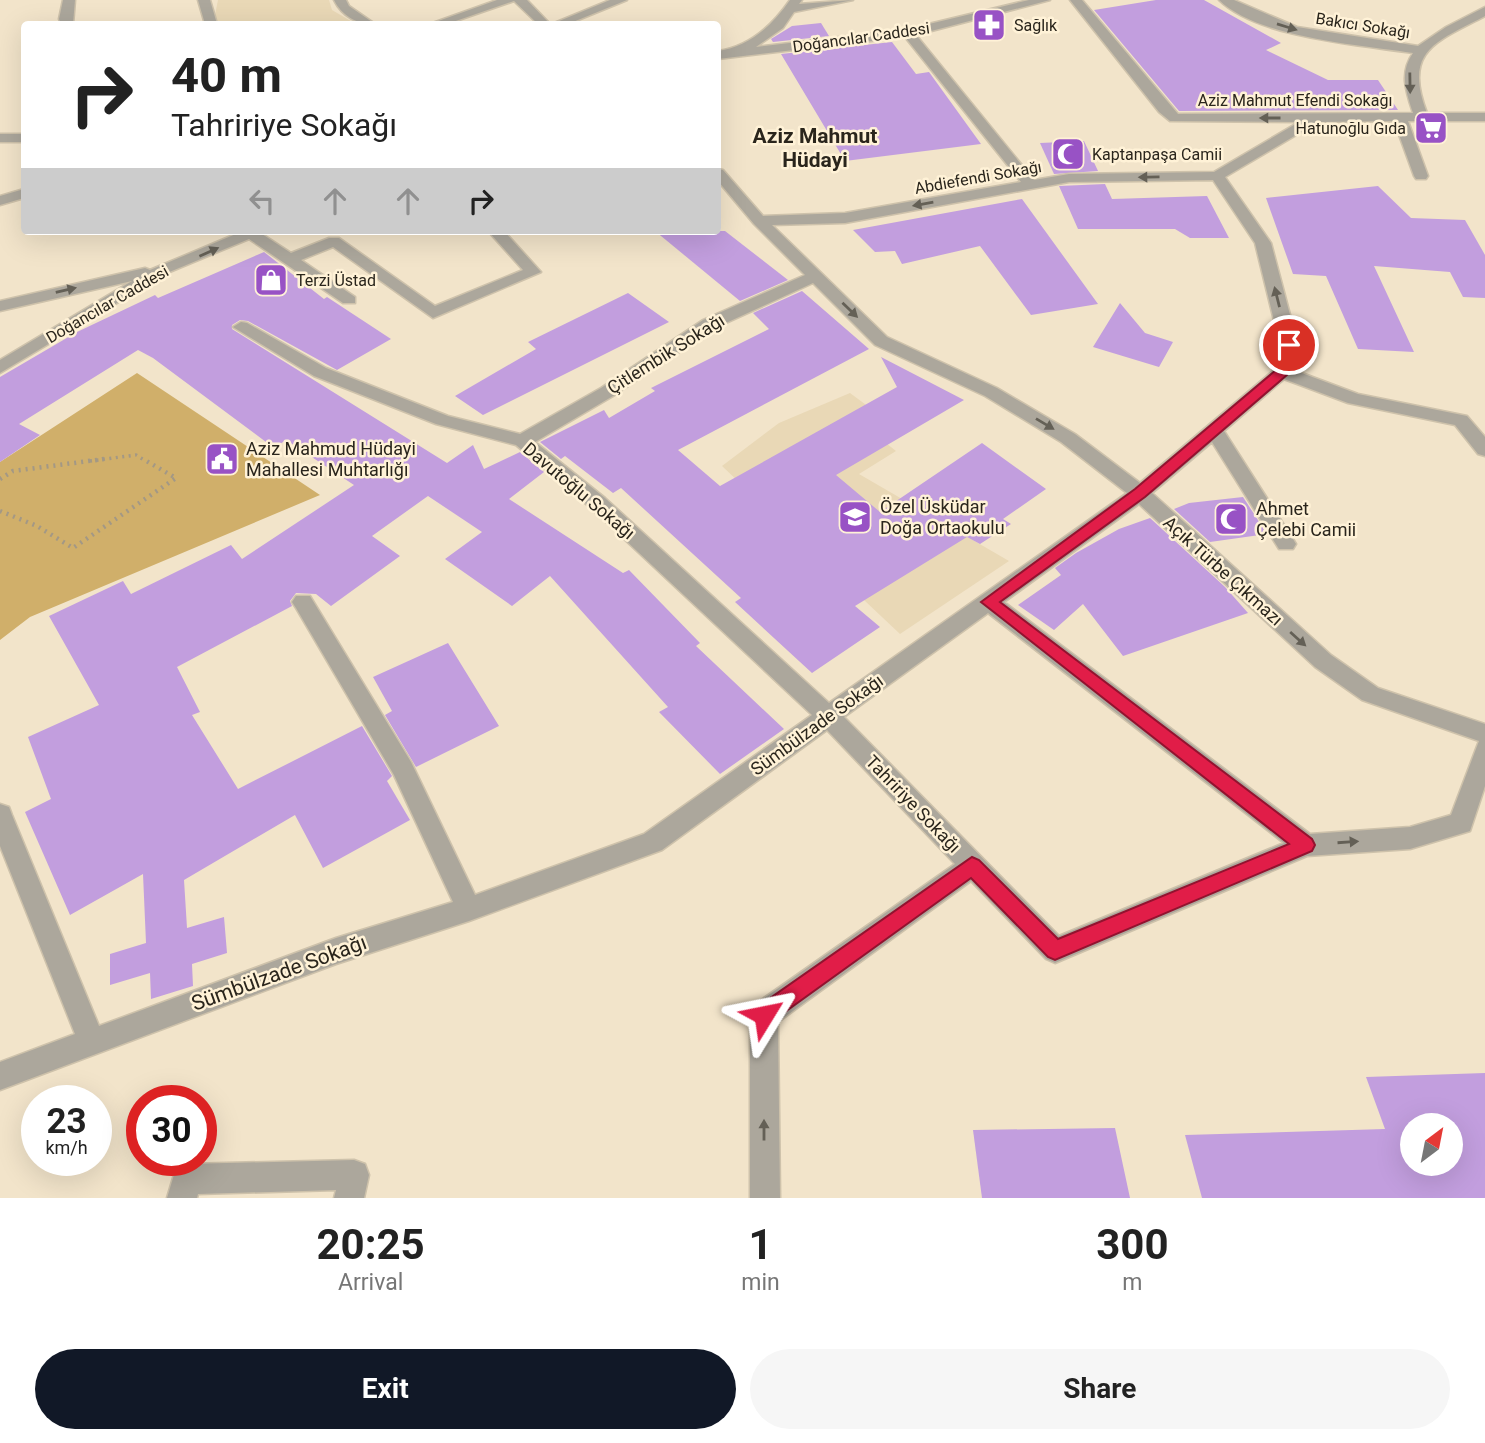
<!DOCTYPE html>
<meta charset="utf-8">
<style>
:root{--surface:#fff;--page:#f6f6f6;--text:#222;--muted:#767676;--accent:#111827}
body{margin:0;font-family:Roboto,sans-serif;background:var(--page);color:var(--text);height:100vh;display:flex;flex-direction:column;font-size:26px;white-space:nowrap}
*{box-sizing:border-box;margin:0}
p{font-size:23px;color:var(--muted)}
.icon{flex:none;width:38px;height:38px;fill:none;stroke:currentColor;stroke-width:2;stroke-linecap:round;stroke-linejoin:round}
.map{position:relative;height:1198px;overflow:hidden}
.details{display:flex;flex-direction:column;background:var(--surface);flex:1}
.details>*{flex:none}
.banner{position:absolute;left:21px;top:21px;width:700px;height:214px;border-radius:7px;box-shadow:0 7px 28px #0002;background:#fff;color:var(--text);overflow:hidden}
.needle{width:46px;rotate:32deg}
.tools{position:absolute;left:1400px;top:1113px;display:grid;gap:14px}
.tools a{display:grid;place-items:center;width:63px;height:63px;border-radius:50%;background:var(--surface);box-shadow:0 7px 28px #0002;font-size:35px}
.speed{position:absolute;left:21px;top:1085px;display:flex;gap:14px;font-size:35px;font-weight:700;text-align:center}
.speed>*{display:grid;place-content:center;width:91px;height:91px;border-radius:50%;background:var(--surface);box-shadow:0 7px 28px #0002;line-height:1}
.speed small{font-size:18px;font-weight:400}
.speed .limit{border:10px solid #d22;background:#fff;color:#111}
.pin{position:absolute;display:grid;place-items:center;width:60px;height:60px;color:#fff;margin:-30px;border:4px solid #fff;border-radius:50%;box-shadow:0 2px 7px #0007}
.me{position:absolute;width:77px;margin:-38px;rotate:55deg;stroke-linejoin:round;filter:drop-shadow(0 0 5px #0008)}
.turn{display:flex;align-items:center;gap:24px;height:147px;padding:0 35px;font-size:32px}
.turn .icon{width:91px;height:91px;stroke-width:2.5}
.turn b{display:block;font-size:49px;line-height:60px}
.lanes{display:flex;align-items:center;height:66px;padding:0 35px;background:#0003;justify-content:center;gap:35px;direction:ltr}
.lanes .off{opacity:.35}
.eta{display:flex;justify-content:space-evenly;align-items:center;height:119px;text-align:center}
.eta b{font-size:42px;font-weight:700;line-height:49px}
.cta{display:flex;gap:14px;margin-top:auto;padding:14px 35px}
.cta a{flex:1;height:80px;border-radius:42px;background:var(--accent);color:#fff;font-size:28px;font-weight:700;line-height:80px;text-align:center}
.cta a+a{background:var(--page);color:var(--text)}
.map>svg:first-child{display:block}
</style>
<div class="map">
<svg width="1485" height="1198" viewBox="0 0 1485 1198">
<rect width="100%" height="100%" fill="#f2e4ca"/>
<g fill="#e9d8b6">
<polygon points="218,0 329,0 332,10 356,24 220,24 214,20"/>
<polygon points="850,393 877,413 862,424 896,451 859,474 1009,561 900,634 722,466 779,423"/>
</g>
<polygon fill="#d0af6a" points="137,373 320,495 30,617 0,640 0,462"/>
<g fill="#c29ede" fill-rule="evenodd">
<polygon points="1156,0 1204,0 1281,43 1266,50 1328,80 1378,80 1398,110 1179,111 1094,10"/>
<polygon points="821,23 829,36 773,42 771,39 792,26"/>
<polygon points="892,42 916,74 929,72 981,144 845,161 781,54"/>
<polygon points="1084,141 1098,171 1054,174 1040,143"/>
<polygon points="1105,184 1112,199 1207,196 1229,238 1190,238 1175,229 1078,229 1059,186"/>
<polygon points="1378,186 1411,218 1465,220 1485,255 1485,298 1463,297 1450,272 1374,266 1414,352 1358,349 1326,276 1293,274 1266,198"/>
<polygon points="1022,199 1098,304 1031,315 980,246 902,264 895,251 875,252 853,230"/>
<polygon points="655,231 725,231 788,280 740,301"/>
<polygon points="264,252 324,299 327,297 391,339 337,370 248,321 240,320 232,325 232,329 447,463 473,445 484,469 520,452 544,472 509,499 623,573 629,570 700,643 696,646 784,729 720,774 659,712 668,707 550,576 512,606 445,559 482,532 428,496 372,536 400,556 331,606 316,594 296,593 290,601 292,606 177,667 200,712 192,715 238,789 362,726 392,776 387,781 410,820 323,868 295,815 184,880 187,928 224,917 227,953 192,964 193,986 151,999 150,973 110,985 110,954 146,943 143,874 70,915 25,812 51,799 28,737 99,705 49,616 123,581 131,594 231,545 242,559 354,485 286,440 274,448 153,358 138,350 19,424 40,435 0,462 0,377 77,332 155,295 158,298"/>
<polygon points="802,291 869,349 678,450 720,486 897,387 881,357 964,400 836,475 880,512 982,443 1046,489 1003,519 1011,524 980,544 967,537 855,606 880,627 812,673 735,602 741,598 621,488 613,493 565,456 561,459 540,442 604,410 609,418 655,391 651,388 769,329 753,313"/>
<polygon points="628,293 669,322 483,415 455,396 536,349 528,342"/>
<polygon points="1120,303 1145,333 1173,342 1159,367 1093,347"/>
<polygon points="1243,497 1267,534 1210,542 1174,509 1189,503"/>
<polygon points="1150,518 1225,587 1248,613 1123,656 1083,604 1054,630 1018,605 1061,575 1055,568 1076,553 1119,529"/>
<polygon points="448,643 499,726 416,767 385,715 392,711 373,677"/>
<path d="M 1485,1073 L 1485,1198 L 1202,1198 L 1185,1135 L 1385,1129 L 1366,1077 ZM 1412,1125 L 1451,1125 L 1451,1164 L 1412,1164 Z"/>
<polygon points="1115,1128 1130,1198 982,1198 973,1130"/>
</g>
<g fill="none" stroke-linecap="round" stroke-linejoin="round">
<defs>
<g id="minor">
<polygon points="63,0 75,0 73,24 61,24 59,19"/>
<polygon points="198,0 210,0 217,24 205,24"/>
<path d="M 334,0 L 346,0 L 349,6 L 375,24 C 358,25 342,16 334,0 Z"/>
<polygon points="497,0 527,0 550,24 538,24 514,1 447,24 430,24"/>
<polygon points="610,0 627,0 568,24 552,24"/>
<path d="M 790,0 L 802,0 L 799,4 L 853,0 L 794,12 L 783,28 L 756,47 L 908,29 L 1029,0 L 1050,0 L 916,35 L 1034,180 L 1069,174 L 1214,172 L 1299,122 L 1170,121 L 1159,112 L 1070,0 L 1082,0 L 1178,114 L 1413,113 C 1406,92 1399,73 1413,53 C 1360,45 1258,38 1219,0 L 1234,0 L 1297,27 L 1418,46 L 1446,27 L 1485,7 L 1485,16 C 1436,42 1403,50 1427,113 L 1485,113 L 1485,121 L 1408,121 L 1428,176 L 1426,179 L 1416,179 L 1414,176 L 1394,121 L 1318,122 L 1225,177 L 1271,243 L 1298,345 L 1291,369 L 1358,394 L 1467,416 L 1485,437 L 1485,456 L 1478,454 L 1455,425 L 1348,403 L 1284,379 L 1224,431 L 1293,539 L 1296,544 L 1293,549 L 1279,549 L 1212,442 L 1152,493 L 1331,655 L 1378,688 L 1485,724 L 1485,786 L 1470,831 L 1410,849 L 1307,856 L 1055,963 L 1046,959 L 971,881 L 778,1022 L 780,1198 L 750,1198 L 750,1015 L 754,1005 L 955,864 L 827,730 L 662,850 L 469,921 L 336,964 L 0,1090 L 0,1062 L 75,1034 L 0,846 L 0,804 L 9,807 L 12,815 L 99,1026 L 336,938 L 453,902 L 394,775 L 296,608 L 292,602 L 296,596 L 310,596 L 411,762 L 475,895 L 644,834 L 812,715 L 591,508 L 516,445 L 436,424 L 314,376 L 233,327 L 241,322 L 247,323 L 326,368 L 448,416 L 520,434 L 601,388 L 703,320 L 805,275 L 754,224 L 718,181 L 718,169 L 723,170 L 763,216 L 845,213 L 1021,182 L 905,37 L 718,59 L 718,51 C 749,47 772,26 790,0 ZM 1213,180 L 1255,243 L 1280,345 L 1274,370 L 1140,483 L 1075,434 L 997,388 L 887,337 L 772,225 L 845,223 L 1069,182 ZM 813,283 L 875,345 L 985,396 L 1061,442 L 1127,493 L 829,703 L 605,498 L 535,442 L 613,396 L 715,328 ZM 1139,504 L 1315,667 L 1362,700 L 1479,741 L 1451,815 L 1410,827 L 1310,834 L 1004,602 ZM 988,613 L 1284,843 L 1059,936 L 844,717 Z"/>
<rect x="0" y="134" width="24" height="8"/>
<polygon points="24,189 24,198 0,205 0,196"/>
<polygon points="243,231 264,231 262,234 291,253 329,238 339,238 435,306 523,270 488,231 504,231 541,272 433,318 333,247 301,260 355,297 355,303 343,303 249,239 167,273 0,373 0,360 132,281 0,311 0,301 145,268 150,270"/>
<polygon points="354,1160 365,1164 369,1175 364,1198 334,1198 336,1190 198,1194 197,1198 167,1198 176,1168 187,1164"/>
</g>
</defs>
<use href="#minor" stroke="#cec2ab" stroke-width="3"/>
<polyline stroke="#a39885" stroke-width="3.5" stroke-dasharray="2 4.5" stroke-linecap="butt" points="90,461 136,455 146,461"/>
<g stroke="#a39885" stroke-width="4.5" stroke-dasharray="2 5" stroke-linecap="butt">
<polyline points="0,479 13,471 104,459"/>
<polyline points="0,511 37,526 73,548 176,478 143,459"/>
</g>
<use href="#minor" fill="#aca79c" fill-rule="evenodd"/>
</g>
<defs><path id="oneway-solid" d="M-6-.8H1V-3.2L6.5 0L1 3.2V.8H-6Z" transform="scale(1.75)"/></defs>
<g fill="#646056">
<use href="#oneway-solid" transform="translate(1287 27) rotate(17)"/>
<use href="#oneway-solid" transform="translate(1410 83) rotate(89)"/>
<use href="#oneway-solid" transform="translate(1270 118) rotate(-180)"/>
<use href="#oneway-solid" transform="translate(1149 177) rotate(179)"/>
<use href="#oneway-solid" transform="translate(923 204) rotate(170)"/>
<use href="#oneway-solid" transform="translate(209 252) rotate(-24)"/>
<use href="#oneway-solid" transform="translate(66 290) rotate(-13)"/>
<use href="#oneway-solid" transform="translate(1277 297) rotate(-104)"/>
<use href="#oneway-solid" transform="translate(850 310) rotate(44)"/>
<use href="#oneway-solid" transform="translate(1045 424) rotate(31)"/>
<use href="#oneway-solid" transform="translate(1298 639) rotate(42)"/>
<use href="#oneway-solid" transform="translate(1348 842) rotate(-4)"/>
<use href="#oneway-solid" transform="translate(764 1130) rotate(-90)"/>
</g>
<polygon fill="#e11d48" stroke="#92132f" stroke-width="2" points="1289,341 1296,345 1287,375 1145,497 1000,602 1312,839 1315,845 1312,851 1055,960 1048,957 971,878 771,1022 764,1025 756,1022 753,1015 756,1008 972,857 979,860 1058,939 1289,844 981,602 1135,489 1276,370 1283,345"/>
<defs>
<symbol id="pharmacy-square" viewBox="-11 -11 22 22"><rect x="-9" y="-9" width="18" height="18" rx="4" fill="#9852c5" stroke="#fff2d7"/><path d="M-2-6h4v4h4v4h-4v4h-4v-4h-4v-4h4Z" fill="#fff"/></symbol>
<symbol id="supermarket-square" viewBox="-11 -11 22 22"><rect x="-9" y="-9" width="18" height="18" rx="4" fill="#9852c5" stroke="#fff2d7"/><path d="M-6-5.5h2.5l.6 2H6L4.5 2H-2.5L-4.4-4H-6ZM-1.5 3.2a1.3 1.3 0 1 0 .1 0ZM3 3.2a1.3 1.3 0 1 0 .1 0Z" fill="#fff"/></symbol>
<symbol id="mosque-square" viewBox="-11 -11 22 22"><rect x="-9" y="-9" width="18" height="18" rx="4" fill="#9852c5" stroke="#fff2d7"/><path d="M3.5-4.9A6 6 0 1 0 3.5 4.9A5 5 0 1 1 3.5-4.9Z" fill="#fff"/></symbol>
<symbol id="shop-square" viewBox="-11 -11 22 22"><rect x="-9" y="-9" width="18" height="18" rx="4" fill="#9852c5" stroke="#fff2d7"/><path d="M-5-2.5h2.3a2.7 3.5 0 0 1 5.4 0H5L5.5 6h-11ZM-1.5-2.5h3a1.5 2.3 0 0 0-3 0Z" fill="#fff"/></symbol>
<symbol id="civic-square" viewBox="-11 -11 22 22"><rect x="-9" y="-9" width="18" height="18" rx="4" fill="#9852c5" stroke="#fff2d7"/><path d="M-.6-6.5H3V-4.5H.6V-3L4-1V1h2V6H-6V1h2V-1L-.6-3ZM-1.2 2.5V6h2.4V2.5Z" fill="#fff"/></symbol>
<symbol id="school-square" viewBox="-11 -11 22 22"><rect x="-9" y="-9" width="18" height="18" rx="4" fill="#9852c5" stroke="#fff2d7"/><path d="M0-5L7-2L0 1L-7-2ZM-4 1L0 2.5L4 1V4Q0 6-4 4Z" fill="#fff"/></symbol>
</defs>
<g fill-rule="evenodd">
<use href="#pharmacy-square" x="970" y="6" width="38" height="38"/>
<use href="#supermarket-square" x="1412" y="109" width="38" height="38"/>
<use href="#mosque-square" x="1049" y="135" width="38" height="38"/>
<use href="#shop-square" x="252" y="261" width="38" height="38"/>
<use href="#civic-square" x="203" y="440" width="38" height="38"/>
<use href="#school-square" x="836" y="498" width="38" height="38"/>
<use href="#mosque-square" x="1212" y="500" width="38" height="38"/>
</g>
<g text-anchor="middle" stroke-width="5" stroke-linejoin="round" paint-order="stroke">
<g font-size="16" fill="#2a251c" stroke="#fff2d7" text-anchor="start">
<text x="1014" y="31">Sağlık</text>
<text x="1406" y="134" text-anchor="end">Hatunoğlu Gıda</text>
<text x="1092" y="160">Kaptanpaşa Camii</text>
<text x="296" y="286">Terzi Üstad</text>
</g>
<g font-size="16" fill="#2a251c" stroke="#fff2d7">
<text transform="translate(1363 25) rotate(9)" y="6">Bakıcı Sokağı</text>
<text transform="translate(861 37) rotate(-8)" y="6">Doğancılar Caddesi</text>
<text x="1295" y="106">Aziz Mahmut Efendi Sokağı</text>
<text transform="translate(978 177) rotate(-10)" y="6">Abdiefendi Sokağı</text>
<text transform="translate(107 304) rotate(-30)" y="6">Doğancılar Caddesi</text>
</g>
<g font-size="18" fill="#2a251c" stroke="#fff2d7">
<text transform="translate(666 354) rotate(-32)" y="6">Çitlembik Sokağı</text>
<text transform="translate(579 491) rotate(40)" y="6">Davutoğlu Sokağı</text>
<text transform="translate(1223 571) rotate(42)" y="6">Açık Türbe Çıkmazı</text>
<text transform="translate(817 725) rotate(-36)" y="6">Sümbülzade Sokağı</text>
<text transform="translate(913 804) rotate(46)" y="6">Tahririye Sokağı</text>
</g>
<g font-size="18" fill="#2a251c" stroke="#fff2d7" text-anchor="start">
<text x="246" y="455">Aziz Mahmud Hüdayi<tspan x="246" dy="21">Mahallesi Muhtarlığı</tspan></text>
<text x="880" y="513">Özel Üsküdar<tspan x="880" dy="21">Doğa Ortaokulu</tspan></text>
<text x="1256" y="515">Ahmet<tspan x="1256" dy="21">Çelebi Camii</tspan></text>
</g>
<g font-size="21" font-weight="bold" fill="#2a251c" stroke="#fff2d7">
<text x="815" y="143">Aziz Mahmut<tspan x="815" dy="24">Hüdayi</tspan></text>
</g>
<g font-size="21" fill="#2a251c" stroke="#fff2d7">
<text transform="translate(279 973) rotate(-20)" y="7">Sümbülzade Sokağı</text>
</g>
</g>
</svg>
<div class="tools">
<a><svg class="needle" viewBox="-14 -14 28 28"><path d="M0-13l5 13h-10z" fill="#e53935"/><path d="M0 13l5-13h-10z" fill="#767676"/></svg></a>
</div>
<div class="speed"><div>23<small>km/h</small></div><div class="limit">30</div></div>
<div class="pin" style="left:1289px;top:345px;background:#d93025"><svg class="icon" aria-label="arrive" viewBox="0 0 24 24"><path d="M6 21V4h12l-3 4 3 4H6"/></svg></div>
<svg class="me" style="left:764px;top:1015px" viewBox="-20 -20 40 40"><path d="M0-17L14 15 0 8-14 15z" fill="#e11d48" stroke="#fff" stroke-width="4"/></svg>
<div class="banner">
<div class="turn"><svg class="icon" aria-label="right" viewBox="0 0 24 24"><path d="M7 20v-9h11M14 6l5 5-5 5"/></svg><div><b>40 m</b>Tahririye Sokağı</div></div>
<div class="lanes"><svg class="icon off" aria-label="left" viewBox="0 0 24 24"><path d="M17 20v-9H6M10 6l-5 5 5 5"/></svg><svg class="icon off" aria-label="ahead" viewBox="0 0 24 24"><path d="M12 20V5M6 11l6-6 6 6"/></svg><svg class="icon off" aria-label="ahead" viewBox="0 0 24 24"><path d="M12 20V5M6 11l6-6 6 6"/></svg><svg class="icon" aria-label="right" viewBox="0 0 24 24"><path d="M7 20v-9h11M14 6l5 5-5 5"/></svg></div>
</div>
</div>
<section class="details">
<div class="eta">
<div><b>20:25</b><p>Arrival</p></div>
<div><b>1</b><p>min</p></div>
<div><b>300</b><p>m</p></div>
</div>
<div class="cta"><a>Exit</a><a>Share</a></div>
</section>
